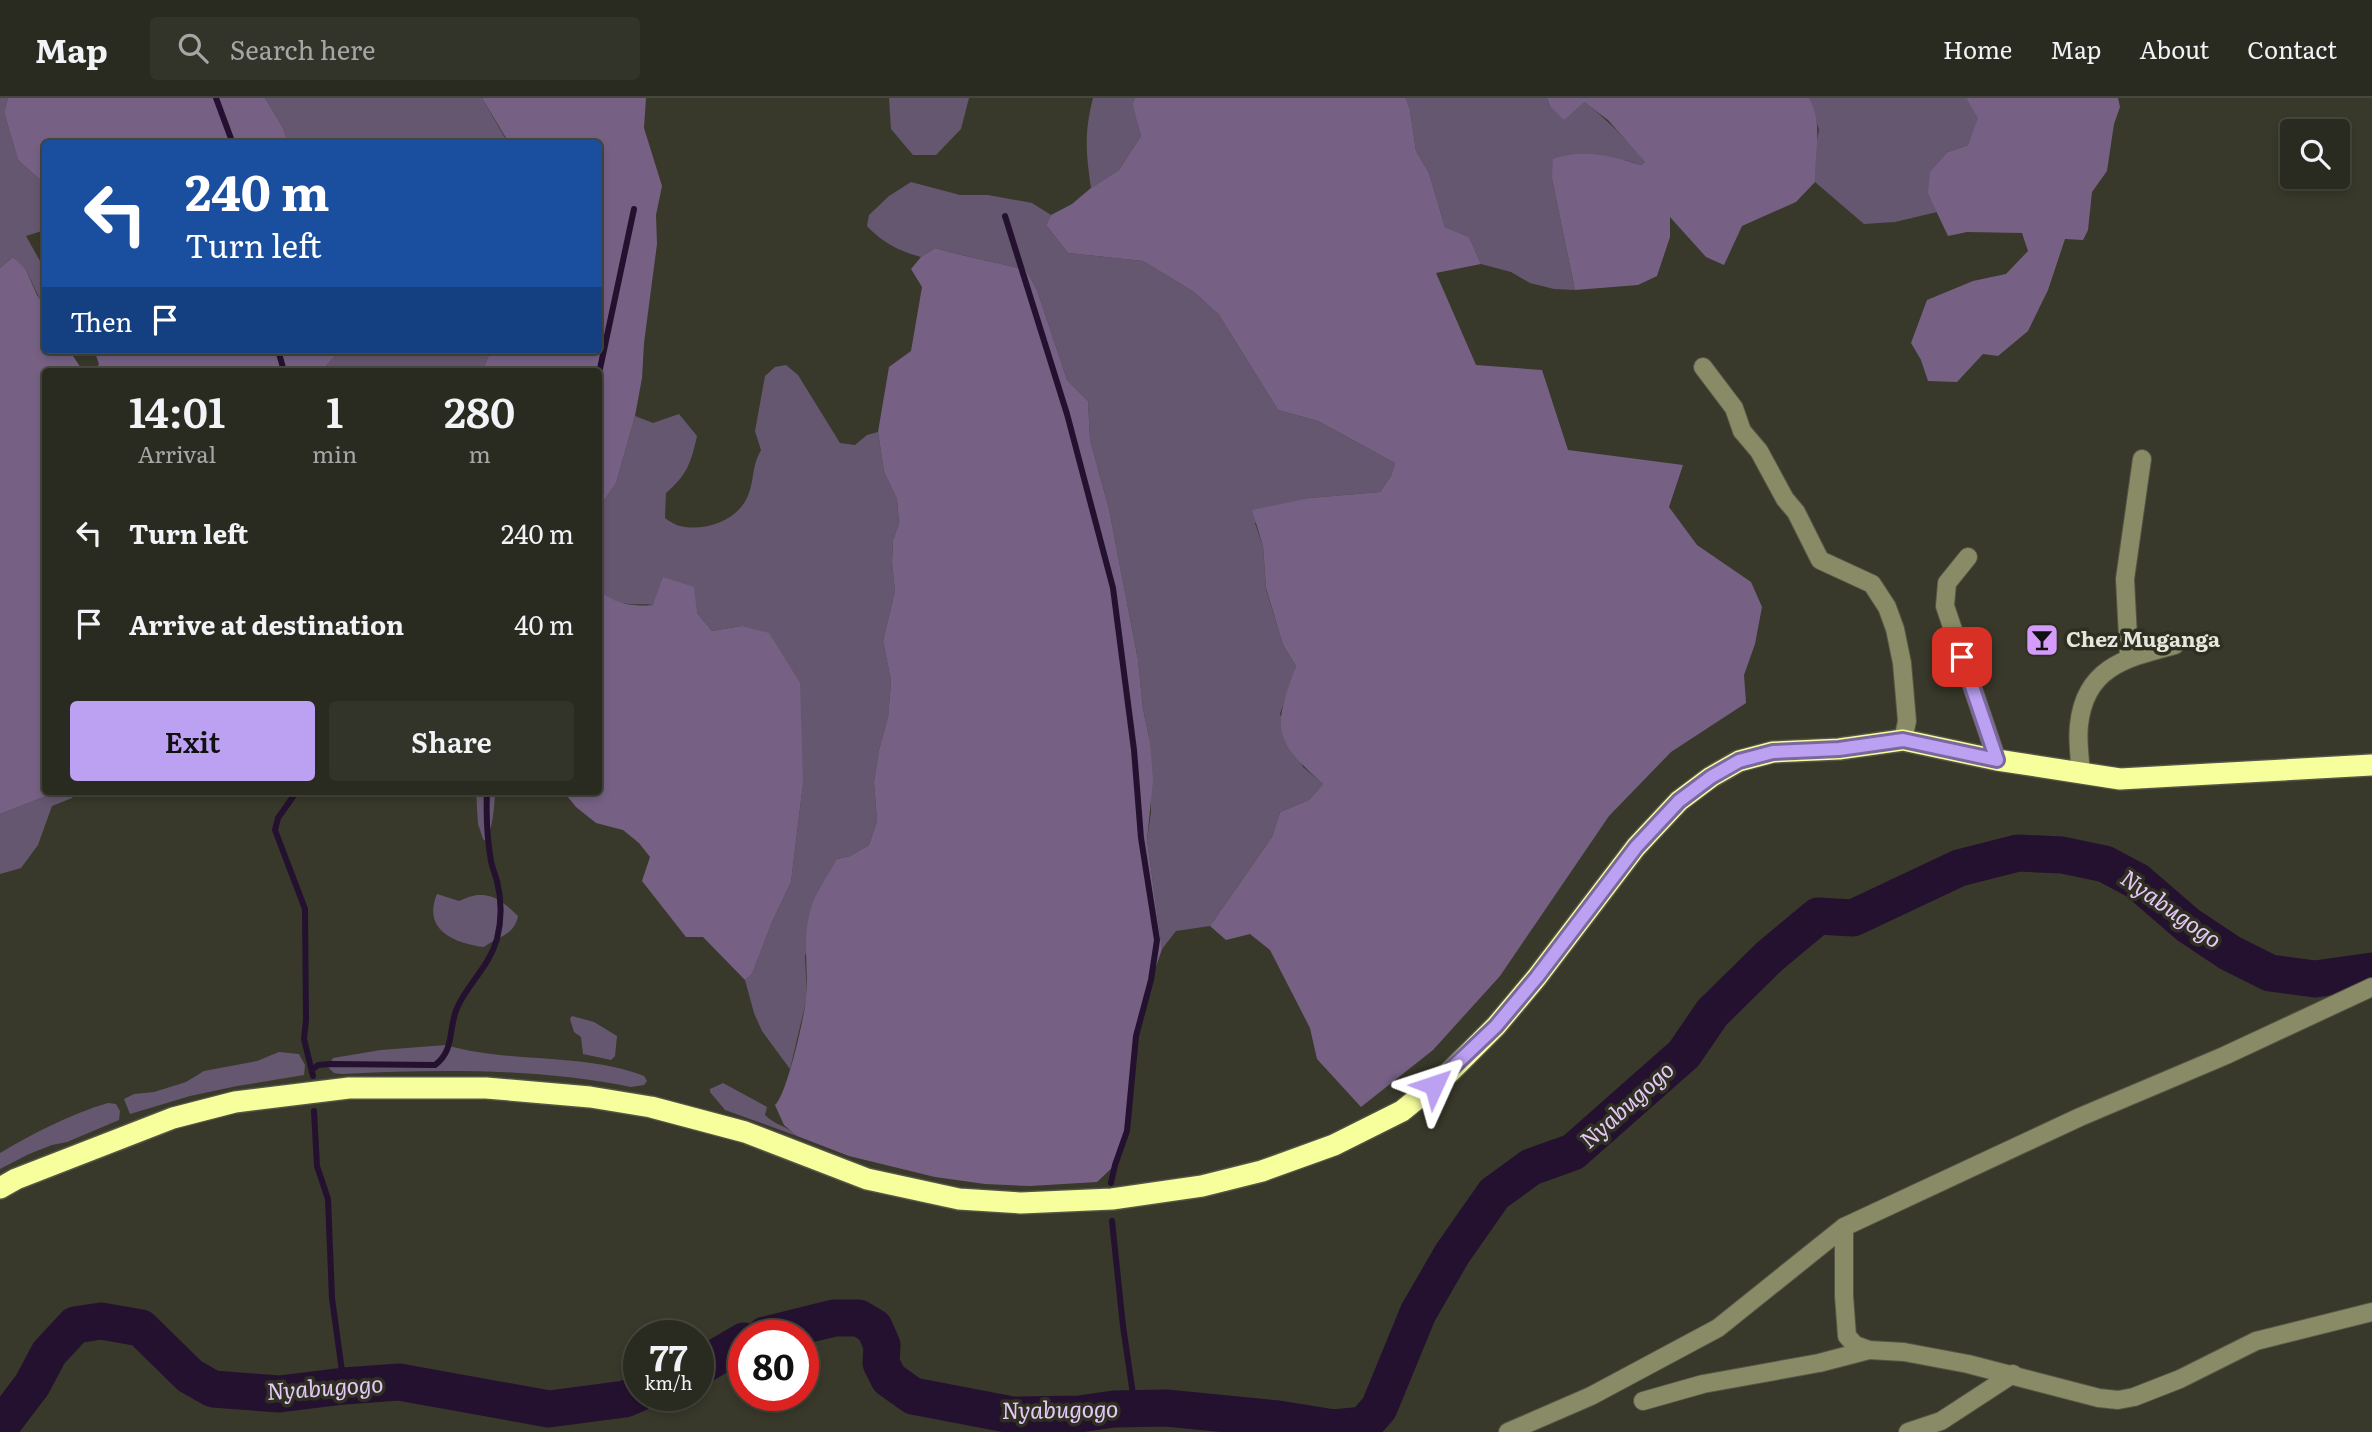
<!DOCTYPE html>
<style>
:root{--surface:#2a2b20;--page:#323329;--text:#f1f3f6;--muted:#a5a7a5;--line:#46473e;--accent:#bca0f2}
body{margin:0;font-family:Literata,serif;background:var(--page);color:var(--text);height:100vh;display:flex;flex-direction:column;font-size:26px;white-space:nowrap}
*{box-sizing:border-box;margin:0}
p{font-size:23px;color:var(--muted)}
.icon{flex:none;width:38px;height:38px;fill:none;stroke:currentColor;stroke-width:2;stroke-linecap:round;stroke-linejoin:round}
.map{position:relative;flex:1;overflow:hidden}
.details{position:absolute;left:42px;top:270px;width:560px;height:427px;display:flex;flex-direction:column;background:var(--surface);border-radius:7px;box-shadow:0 4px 10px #0003,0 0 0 2px var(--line)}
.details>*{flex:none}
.hud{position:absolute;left:42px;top:42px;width:560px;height:214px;border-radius:7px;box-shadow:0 4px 10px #0003,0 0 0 2px var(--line);background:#1a4fa0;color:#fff;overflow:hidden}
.fabs{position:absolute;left:2280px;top:21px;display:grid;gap:14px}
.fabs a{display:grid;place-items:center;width:70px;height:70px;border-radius:7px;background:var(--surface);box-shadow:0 4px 10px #0003,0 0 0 2px var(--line);font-size:35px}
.speed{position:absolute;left:623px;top:1222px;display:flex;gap:14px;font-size:35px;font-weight:700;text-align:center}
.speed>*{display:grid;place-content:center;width:91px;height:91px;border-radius:50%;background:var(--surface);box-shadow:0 4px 10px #0003,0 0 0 2px var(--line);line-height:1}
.speed small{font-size:18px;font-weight:400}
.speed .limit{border:10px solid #d22;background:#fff;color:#111}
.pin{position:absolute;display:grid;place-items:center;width:60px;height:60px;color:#fff;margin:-30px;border-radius:14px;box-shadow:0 4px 10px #0006}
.me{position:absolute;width:77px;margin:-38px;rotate:48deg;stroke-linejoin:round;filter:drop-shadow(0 0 5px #0008)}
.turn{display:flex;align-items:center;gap:24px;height:147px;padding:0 28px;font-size:32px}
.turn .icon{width:91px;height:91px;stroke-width:2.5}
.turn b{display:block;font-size:49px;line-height:60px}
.then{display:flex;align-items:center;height:66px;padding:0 28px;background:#0003;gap:14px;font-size:26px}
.eta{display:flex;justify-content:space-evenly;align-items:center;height:119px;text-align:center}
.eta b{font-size:42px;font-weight:600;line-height:49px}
.button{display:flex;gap:14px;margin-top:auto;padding:14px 28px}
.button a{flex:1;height:80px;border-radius:7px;background:var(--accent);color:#111;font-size:28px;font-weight:600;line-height:80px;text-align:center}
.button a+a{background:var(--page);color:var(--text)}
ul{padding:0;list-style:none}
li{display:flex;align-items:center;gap:21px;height:91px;padding:0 28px}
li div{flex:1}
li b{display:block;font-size:26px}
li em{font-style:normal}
header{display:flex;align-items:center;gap:42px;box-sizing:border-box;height:98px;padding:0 35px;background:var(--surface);border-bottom:2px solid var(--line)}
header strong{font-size:33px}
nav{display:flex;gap:38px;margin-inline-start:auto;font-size:24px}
.search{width:490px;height:63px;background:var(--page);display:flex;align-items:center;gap:18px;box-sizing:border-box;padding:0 24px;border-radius:7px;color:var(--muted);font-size:26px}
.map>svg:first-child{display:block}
</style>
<header>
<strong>Map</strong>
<div class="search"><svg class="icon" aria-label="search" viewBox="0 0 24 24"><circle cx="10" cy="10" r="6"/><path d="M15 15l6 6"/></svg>Search here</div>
<nav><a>Home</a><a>Map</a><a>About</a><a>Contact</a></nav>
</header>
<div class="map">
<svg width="2372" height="1334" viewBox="0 0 2372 1334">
<rect width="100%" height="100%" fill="#38392a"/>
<g fill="#665770">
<polygon points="0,0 8,0 4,14 18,62 45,86 45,132 26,138 45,172 45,212 25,170 13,159 0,170"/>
<polygon points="265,0 482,0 508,45 288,45 283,30"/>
<polygon points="889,0 969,0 961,31 936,57 913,57 891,31"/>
<path d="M 1093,0 L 1135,0 L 1134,7 L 1141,38 L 1119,72 L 1091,90 C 1086,53 1084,36 1093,0 Z"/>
<path d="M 1406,0 L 1547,0 L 1550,8 L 1584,4 C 1607,21 1626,41 1645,64 L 1641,67 L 1625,62 L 1552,81 L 1575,192 L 1554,191 L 1530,185 L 1511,174 L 1481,166 L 1469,139 L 1445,129 L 1429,75 L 1416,53 L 1410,12 Z"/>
<polygon points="1809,0 1966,0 1979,20 1968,47 1948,54 1928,96 1937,114 1895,124 1864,126 1815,84 1814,58 1819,32"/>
<path d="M 911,84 L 960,97 L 988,97 L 1032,105 L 1051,117 L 1046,127 L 1068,155 L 1143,163 L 1194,194 L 1219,217 L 1278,312 L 1318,323 L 1395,365 L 1391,378 L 1380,394 L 1310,400 L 1255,425 L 1263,448 L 1266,491 L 1283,547 L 1296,568 L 1280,616 L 1303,669 L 1323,686 L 1309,702 L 1280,714 L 1272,739 L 1210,828 L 1176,833 L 1162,851 L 1147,742 L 1151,714 L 1150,644 L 1143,611 L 1138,562 L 1109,411 L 1090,342 L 1088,303 L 1067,282 L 1037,192 L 1026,172 C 996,164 965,159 935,150 L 921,159 C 899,153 883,145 867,128 L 869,117 L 889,98 Z"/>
<polygon points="341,252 491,252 485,267 488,273 321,273"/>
<path d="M 786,267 L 798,277 L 840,345 L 855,347 L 867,337 L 878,334 L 884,374 L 897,401 L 899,426 L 893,442 L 892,465 L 895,493 L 883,543 L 891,583 L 888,621 L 879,652 L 874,684 L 877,723 L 869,747 L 850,758 L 837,761 L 805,858 L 807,899 L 790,971 L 762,933 L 754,915 L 745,882 L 752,876 L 772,824 L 791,784 L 803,686 L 741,528 L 712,533 L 697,515 C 684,512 670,509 657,507 C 632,504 621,512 599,492 L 599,410 L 616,385 L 635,318 L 653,325 L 679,316 L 697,338 C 691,365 687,377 666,395 L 665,420 C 669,423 675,427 680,428 C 706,434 740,422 749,395 C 755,378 751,371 761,352 L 755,333 L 765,278 L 775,269 Z"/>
<path d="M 476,693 L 495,693 C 495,705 492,734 486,743 L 483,741 L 478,726 Z"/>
<polygon points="54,695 72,700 52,708 38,747 21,770 0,776 0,716"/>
<path d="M 437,796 L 459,803 C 485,790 499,799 518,818 C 514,838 498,838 484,849 C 454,845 422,832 437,796 Z"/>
<polygon points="572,918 594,924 617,938 615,958 611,962 583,956 581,939 574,934 570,921"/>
<path d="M 446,947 C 510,966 581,954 644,978 L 647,983 L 644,987 L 631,989 C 536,970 438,971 342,976 L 334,975 L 328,969 L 333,960 L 381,952 Z"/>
<polygon points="279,954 299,956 305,967 304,977 237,988 190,998 130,1016 124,1001 134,996 154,994 186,984 204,973 257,963"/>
<path d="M 723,985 L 767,1009 L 765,1017 C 774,1027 788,1028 797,1038 L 725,1012 L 710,994 L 710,991 Z"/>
<path d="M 108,1005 L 116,1006 L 120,1013 L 119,1022 L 67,1044 L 52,1047 L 29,1056 L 0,1071 L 0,1055 C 34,1035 70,1016 108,1005 Z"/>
</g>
<g fill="#766185">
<polygon points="8,0 265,0 283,30 288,45 46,46 45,86 18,62 4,14"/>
<polygon points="482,0 646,0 644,30 662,88 656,117 657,146 644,245 642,280 635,318 616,385 599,410 598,273 488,273 485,267 491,252 598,252 598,46 509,45"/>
<path d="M 1135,0 L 1406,0 L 1410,12 L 1416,53 L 1429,75 L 1445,129 L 1469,139 L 1481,166 L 1436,175 L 1476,267 L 1542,272 L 1568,352 L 1683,367 L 1669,409 L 1697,447 L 1751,484 L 1762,509 L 1755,546 L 1744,577 L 1746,605 L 1671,654 L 1609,718 L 1500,878 L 1433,952 L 1361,1009 L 1317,961 L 1310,930 L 1270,852 L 1250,836 L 1226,842 L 1210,828 L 1272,739 L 1280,714 L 1309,702 L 1323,686 C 1272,641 1273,630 1296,568 L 1283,547 L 1266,490 L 1263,448 L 1252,412 L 1310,400 L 1380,394 L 1391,378 L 1395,365 L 1318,323 L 1278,312 L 1219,217 L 1194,194 L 1143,163 L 1068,155 L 1046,127 L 1051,117 L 1072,106 L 1091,90 L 1119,72 L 1141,38 L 1133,7 Z"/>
<path d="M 1547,0 L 1809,0 C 1824,27 1814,55 1815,84 L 1796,104 L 1742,128 L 1724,167 L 1706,159 L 1670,119 L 1670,139 L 1657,178 L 1638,187 L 1575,192 L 1552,81 L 1553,61 C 1583,50 1612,58 1641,67 L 1645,64 L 1608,22 L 1584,4 L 1564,22 L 1550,8 Z"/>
<polygon points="1966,0 2118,0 2120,9 2114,26 2107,73 2092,94 2088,132 2083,142 2065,141 2048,192 2028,233 1998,258 1983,256 1957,284 1928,283 1921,262 1911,245 1927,202 1973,183 2006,176 2028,153 2022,135 1967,134 1948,138 1928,96 1930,74 1948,54 1968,47 1978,20"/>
<path d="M 935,150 C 965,159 996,164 1026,172 L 1037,192 L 1067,282 L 1088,303 L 1090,342 L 1109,411 L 1138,562 L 1143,611 L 1150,644 L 1153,682 L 1147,742 L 1162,851 L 1141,913 L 1136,938 L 1127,1033 L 1121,1054 L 1115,1067 L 1097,1084 L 1030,1088 L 985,1086 L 935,1079 L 849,1058 L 797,1038 L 784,1027 L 775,1007 C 786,999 805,917 806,900 C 809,871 802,843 810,814 C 814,796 828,778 837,761 L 850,758 L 869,747 L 877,723 L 874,684 L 879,652 L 888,620 L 891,583 L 883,543 L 895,493 L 892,465 L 893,442 L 899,426 L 897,401 L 884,374 L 878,334 L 889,269 L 911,253 L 922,189 L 911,171 L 921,159 Z"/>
<polygon points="13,159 25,170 37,197 45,209 46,252 69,252 83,273 46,273 46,693 76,693 72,700 54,695 0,716 0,170"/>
<polygon points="94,252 341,252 321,273 95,273 99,266"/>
<path d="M 663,479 L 694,489 L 697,515 L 712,533 L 741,528 L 769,535 L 800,585 L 803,686 L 791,784 L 772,824 L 752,876 L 745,882 L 703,839 L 686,839 L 642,783 L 650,759 L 639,745 L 623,732 L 596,725 L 576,709 L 563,693 L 598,693 L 599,492 C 615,506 632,509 653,507 Z"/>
</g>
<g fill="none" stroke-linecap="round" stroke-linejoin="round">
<g stroke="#24112f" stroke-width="6">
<polyline points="216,0 233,46"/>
<polyline points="1005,118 1067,316 1113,490 1134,652 1141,740 1157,842 1151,882 1136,938 1127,1033 1115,1067 1111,1085"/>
<polyline points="278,252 284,273"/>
<polyline points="598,280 634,111"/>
<polyline points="297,693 278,720 275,732 305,811 306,922 304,941 313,978"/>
<path d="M 312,972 L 318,967 L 330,966 L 435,967 C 455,952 448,931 457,910 C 468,885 489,869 497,841 C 502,821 502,803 497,783 C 495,776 492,769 491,763 C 487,740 486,716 487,693"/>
<polyline points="314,1013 317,1068 328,1101 332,1200 344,1288"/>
<polyline points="1112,1123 1123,1228 1135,1310"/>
</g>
<g stroke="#24112f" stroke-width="37">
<polyline points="765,1237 834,1220 859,1220 874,1229 882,1247 881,1265 889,1281 913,1298 1012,1317 1079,1316 1114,1311 1166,1310 1278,1321 1334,1330 1364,1327 1379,1310 1418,1215 1452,1156 1494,1096 1531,1069 1573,1054 1684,956 1712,915 1770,858 1818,818 1853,820 1959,770 2018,755 2062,757 2105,766 2137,783 2188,827 2230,855 2270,875 2315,881 2372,873"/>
<polyline points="698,1270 744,1243"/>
<polyline points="0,1329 32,1287 49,1255 75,1227 101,1223 141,1230 190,1278 213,1291 279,1296 344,1288 399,1284 549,1311 625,1301 639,1295"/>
</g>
<defs>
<g id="minor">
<polyline points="1703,269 1734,310 1742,333 1759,353 1785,401 1796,414 1820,462 1872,486 1887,509 1895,531 1902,565 1907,623 1903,642"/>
<polyline points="1968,459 1947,485 1945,508 1997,662"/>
<polyline points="2129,559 2125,481 2142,361"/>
<path d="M 2081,676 C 2080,660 2077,643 2079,627 C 2085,569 2126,560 2175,547"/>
<polyline points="1844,1129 1844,1198 1847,1238 1855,1247 1869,1252 1904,1254 1968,1266 2099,1300 2118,1302 2134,1299 2180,1281 2256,1243 2372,1214"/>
<polyline points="1643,1303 1703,1286 1819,1265 1869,1252"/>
<polyline points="1508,1334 1591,1298 1718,1230 1844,1129 2080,1019 2224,958 2372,889"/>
<polyline points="1908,1334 1941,1323 2013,1276"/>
</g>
<polyline id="highway" points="0,1090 16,1081 173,1020 235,1004 349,990 486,990 590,999 651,1009 745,1034 867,1081 959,1101 1021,1105 1112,1101 1202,1088 1262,1073 1334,1047 1402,1013 1450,974 1496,928 1537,879 1636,749 1679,703 1711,679 1739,663 1773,654 1839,651 1903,642 1997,662 2120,681 2372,667"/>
</defs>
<use href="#minor" stroke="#545546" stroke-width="20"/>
<use href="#highway" stroke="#545546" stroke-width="24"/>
<use href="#minor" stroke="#888b65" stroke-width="18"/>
<use href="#highway" stroke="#f7fe9c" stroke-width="21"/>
</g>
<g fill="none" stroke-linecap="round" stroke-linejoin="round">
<defs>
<polyline id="route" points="1434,987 1496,928 1537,879 1636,749 1679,703 1711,679 1739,663 1773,654 1839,651 1903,642 1997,662 1962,559"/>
</defs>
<use href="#route" stroke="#7a689d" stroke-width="18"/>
<use href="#route" stroke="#bca0f2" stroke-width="12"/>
</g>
<defs>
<symbol id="bar-square" viewBox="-11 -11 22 22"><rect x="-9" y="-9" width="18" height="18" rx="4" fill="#d59bfa" stroke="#2e2f20"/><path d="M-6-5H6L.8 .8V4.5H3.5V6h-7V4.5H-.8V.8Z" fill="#111"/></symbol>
</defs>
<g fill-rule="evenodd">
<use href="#bar-square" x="2023" y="523" width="38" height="38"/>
</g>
<g text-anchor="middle" stroke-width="7" stroke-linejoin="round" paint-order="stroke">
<g font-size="21" font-weight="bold" fill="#e5e6dc" stroke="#2e2f20" text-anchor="start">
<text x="2066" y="549">Chez Muganga</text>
</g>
<g font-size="23" font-style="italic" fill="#e5c8f9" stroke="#2e2f20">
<text transform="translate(2171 811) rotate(35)" y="8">Nyabugogo</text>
<text transform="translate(1627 1007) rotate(-42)" y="8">Nyabugogo</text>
<text transform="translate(325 1290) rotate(-4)" y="8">Nyabugogo</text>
<text transform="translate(1060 1312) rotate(-1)" y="8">Nyabugogo</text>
</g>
</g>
</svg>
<div class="fabs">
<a><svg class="icon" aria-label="search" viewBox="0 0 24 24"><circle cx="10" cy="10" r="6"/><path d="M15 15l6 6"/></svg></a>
</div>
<div class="speed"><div>77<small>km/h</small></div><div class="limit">80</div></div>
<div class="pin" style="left:1962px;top:559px;background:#d93025"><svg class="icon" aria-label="arrive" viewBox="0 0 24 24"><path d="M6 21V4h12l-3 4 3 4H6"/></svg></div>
<svg class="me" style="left:1434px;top:987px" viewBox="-20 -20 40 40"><path d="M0-17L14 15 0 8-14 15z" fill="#bca0f2" stroke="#fff" stroke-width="4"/></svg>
<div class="hud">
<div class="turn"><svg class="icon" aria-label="left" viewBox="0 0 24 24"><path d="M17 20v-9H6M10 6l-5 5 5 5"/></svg><div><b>240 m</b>Turn left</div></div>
<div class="then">Then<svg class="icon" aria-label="arrive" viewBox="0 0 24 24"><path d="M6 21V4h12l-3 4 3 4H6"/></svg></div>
</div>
<section class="details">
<div class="eta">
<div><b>14:01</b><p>Arrival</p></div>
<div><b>1</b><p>min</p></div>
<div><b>280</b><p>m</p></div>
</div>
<ul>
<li><svg class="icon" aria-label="left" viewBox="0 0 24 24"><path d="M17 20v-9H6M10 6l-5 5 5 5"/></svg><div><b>Turn left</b></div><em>240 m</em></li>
<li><svg class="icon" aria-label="arrive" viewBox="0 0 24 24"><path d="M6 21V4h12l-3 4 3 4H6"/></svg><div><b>Arrive at destination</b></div><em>40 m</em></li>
</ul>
<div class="button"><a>Exit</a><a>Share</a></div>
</section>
</div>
